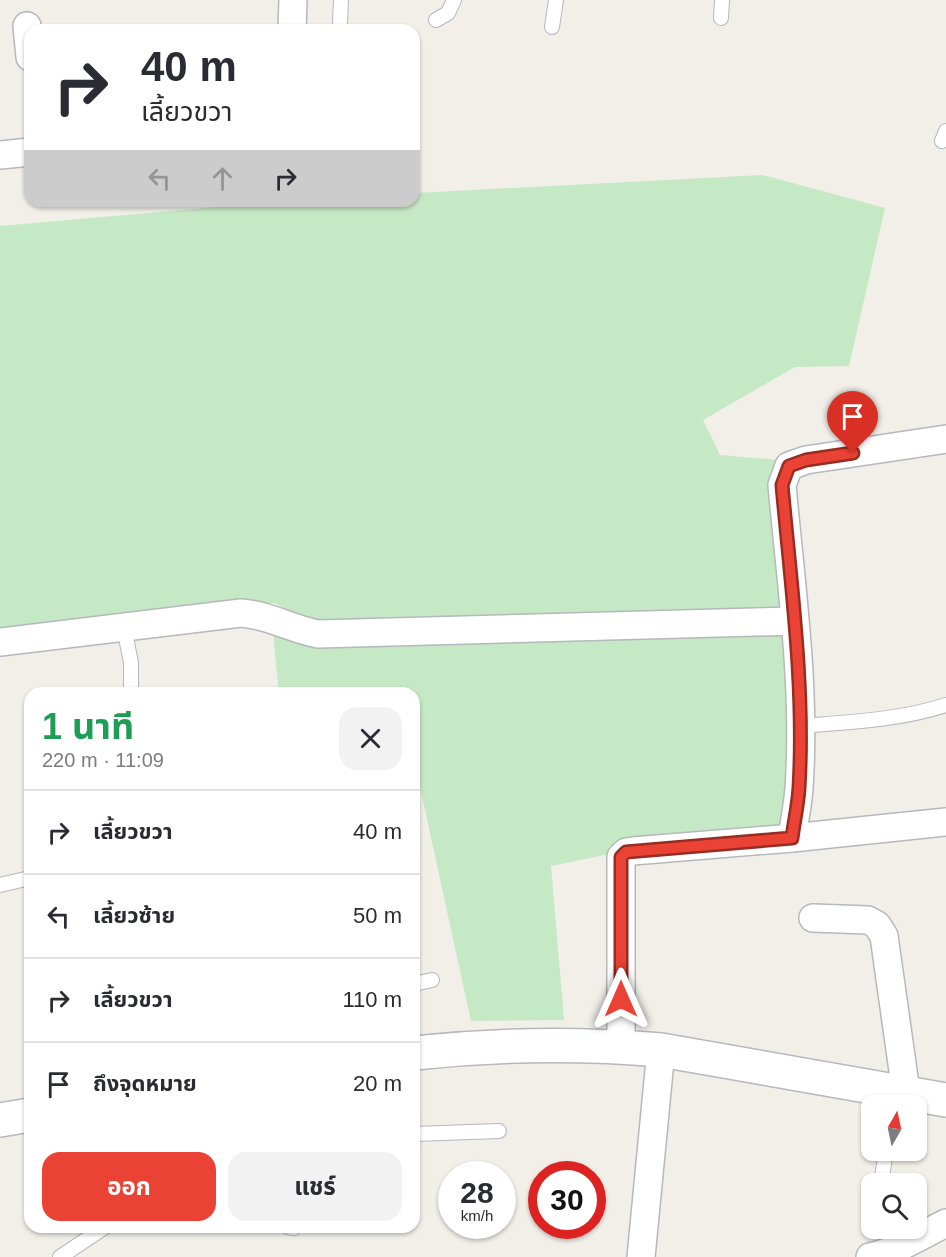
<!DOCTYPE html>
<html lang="th">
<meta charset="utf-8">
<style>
:root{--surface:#fff;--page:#f2f2f3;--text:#2b2b33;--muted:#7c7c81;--line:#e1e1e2;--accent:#ea4335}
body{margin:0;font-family:Helvetica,"Noto Sans Thai",sans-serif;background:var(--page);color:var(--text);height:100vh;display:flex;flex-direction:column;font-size:22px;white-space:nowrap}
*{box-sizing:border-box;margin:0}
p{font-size:20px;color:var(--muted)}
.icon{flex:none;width:33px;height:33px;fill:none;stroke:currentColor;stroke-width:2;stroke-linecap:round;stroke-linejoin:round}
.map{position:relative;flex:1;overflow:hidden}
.panel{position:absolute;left:24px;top:687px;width:396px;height:546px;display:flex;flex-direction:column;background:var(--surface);border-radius:18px;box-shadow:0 2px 4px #0004}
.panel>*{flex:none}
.hud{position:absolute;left:24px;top:24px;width:396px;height:183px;border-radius:18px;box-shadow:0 2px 4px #0004;background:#fff;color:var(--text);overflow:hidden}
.needle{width:39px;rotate:9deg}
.fabs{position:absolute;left:861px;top:1095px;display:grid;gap:12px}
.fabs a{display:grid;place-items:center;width:66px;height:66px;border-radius:12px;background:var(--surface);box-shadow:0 2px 4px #0004;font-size:30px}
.speed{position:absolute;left:438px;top:1161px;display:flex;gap:12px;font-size:30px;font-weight:700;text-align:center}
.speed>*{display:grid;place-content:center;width:78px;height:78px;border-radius:50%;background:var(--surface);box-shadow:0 2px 4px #0004;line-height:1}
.speed small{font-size:15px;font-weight:400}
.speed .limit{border:9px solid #d22;background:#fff;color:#111}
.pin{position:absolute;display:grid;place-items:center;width:51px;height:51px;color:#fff;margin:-62px -26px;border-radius:50% 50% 50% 0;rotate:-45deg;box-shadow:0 0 6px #0007}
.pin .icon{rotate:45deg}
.me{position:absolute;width:66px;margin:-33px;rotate:0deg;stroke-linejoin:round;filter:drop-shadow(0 0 4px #0008)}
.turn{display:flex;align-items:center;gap:21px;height:126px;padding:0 18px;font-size:27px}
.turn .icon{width:78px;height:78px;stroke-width:2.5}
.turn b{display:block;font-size:42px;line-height:51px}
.lanes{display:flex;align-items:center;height:57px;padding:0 18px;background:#0003;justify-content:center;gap:30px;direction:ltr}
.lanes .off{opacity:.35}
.round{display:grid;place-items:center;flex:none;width:63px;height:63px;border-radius:18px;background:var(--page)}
.headline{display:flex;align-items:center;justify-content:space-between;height:102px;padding:0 18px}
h1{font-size:36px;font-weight:700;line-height:45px;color:#1e9e55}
.action{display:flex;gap:12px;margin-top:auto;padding:12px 18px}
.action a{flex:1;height:69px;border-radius:18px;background:var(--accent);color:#fff;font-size:24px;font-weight:700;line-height:69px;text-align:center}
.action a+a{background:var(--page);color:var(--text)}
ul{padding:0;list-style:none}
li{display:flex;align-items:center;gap:18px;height:84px;padding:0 18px;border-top:2px solid var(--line)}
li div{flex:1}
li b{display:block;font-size:22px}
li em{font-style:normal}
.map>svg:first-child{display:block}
</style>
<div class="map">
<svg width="946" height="1257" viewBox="0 0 946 1257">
<rect width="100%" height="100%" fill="#f1efe8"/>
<g fill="#c5e8c5">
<polygon points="763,175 885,208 849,366 795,367 703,420 720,455 778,460 784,612 315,626 275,603 137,612 0,632 0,226 286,201 414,201 414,193"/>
<polygon points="273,634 787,634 790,812 780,832 663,843 551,866 564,1020 471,1021 418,778 414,778 414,693 279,693"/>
</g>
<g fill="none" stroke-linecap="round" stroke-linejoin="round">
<defs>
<g id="service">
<polyline points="721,18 722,0"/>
<polyline points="436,20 448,13 454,0"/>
<polyline points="340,22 341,0"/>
<polyline points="552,27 556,0"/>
<polyline points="942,141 946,131"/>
<polyline points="124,627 131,663 131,693"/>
<path d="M 801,726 C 849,722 900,720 946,705"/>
<polyline points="0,885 30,878"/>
<polyline points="414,984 432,980"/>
<polyline points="414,1134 499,1131"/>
<polyline points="881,1184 886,1150"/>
<polyline points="288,1227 294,1228"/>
<polyline points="60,1257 105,1227"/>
</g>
<g id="minor">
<polyline points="27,26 30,57"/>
<polyline points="292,30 293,0"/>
<polyline points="0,155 30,152"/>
<path d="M 0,642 L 241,613 C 269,615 291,629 318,634 L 794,621"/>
<polyline points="792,838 946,822"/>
<polyline points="813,918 868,920 877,925 884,936 906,1092"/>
<path d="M 621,1046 L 621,857 L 626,852 L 633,851 L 792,838 C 794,822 798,805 799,788 C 806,687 791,585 782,485 L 789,466 L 806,460 L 946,439"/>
<polyline points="641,1257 661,1050"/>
<path d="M 870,1257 C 897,1251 922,1235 946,1223"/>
</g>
<g id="tertiary">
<path d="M 414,1053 C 497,1044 578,1043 661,1050 L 946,1100"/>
<polyline points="0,1120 30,1115"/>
</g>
</defs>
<use href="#service" stroke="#b5b8bc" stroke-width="16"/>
<use href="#minor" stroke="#b5b8bc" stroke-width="30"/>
<use href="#tertiary" stroke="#b5b8bc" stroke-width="36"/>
<use href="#service" stroke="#fff" stroke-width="14"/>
<use href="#minor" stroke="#fff" stroke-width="27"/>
<use href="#tertiary" stroke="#fff" stroke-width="33"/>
</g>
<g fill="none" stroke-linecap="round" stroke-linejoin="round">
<defs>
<path id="route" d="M 621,999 L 621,857 L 626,852 L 792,838 C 794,822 798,805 799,788 C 805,687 791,585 782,485 L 789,466 L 806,460 L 853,453"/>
</defs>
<use href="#route" stroke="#982c22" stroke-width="15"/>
<use href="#route" stroke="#ea4335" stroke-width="10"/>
</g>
</svg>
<div class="fabs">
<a><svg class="needle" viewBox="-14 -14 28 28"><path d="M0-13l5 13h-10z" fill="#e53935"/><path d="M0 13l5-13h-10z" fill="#7c7c81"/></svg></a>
<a><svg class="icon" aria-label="search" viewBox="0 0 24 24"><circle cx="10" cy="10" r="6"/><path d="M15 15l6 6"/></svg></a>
</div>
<div class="speed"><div>28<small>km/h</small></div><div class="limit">30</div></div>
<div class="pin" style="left:853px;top:453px;background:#d93025"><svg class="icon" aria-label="arrive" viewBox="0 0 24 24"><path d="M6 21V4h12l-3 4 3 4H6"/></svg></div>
<svg class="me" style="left:621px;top:999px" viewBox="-20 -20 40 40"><path d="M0-17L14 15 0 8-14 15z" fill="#ea4335" stroke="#fff" stroke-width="4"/></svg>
<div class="hud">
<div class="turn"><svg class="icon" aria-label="right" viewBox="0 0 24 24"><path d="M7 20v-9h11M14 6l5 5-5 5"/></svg><div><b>40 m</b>เลี้ยวขวา</div></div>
<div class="lanes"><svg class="icon off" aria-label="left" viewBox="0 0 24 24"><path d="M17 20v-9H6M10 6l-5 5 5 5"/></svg><svg class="icon off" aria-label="ahead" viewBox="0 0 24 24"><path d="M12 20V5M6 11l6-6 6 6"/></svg><svg class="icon" aria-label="right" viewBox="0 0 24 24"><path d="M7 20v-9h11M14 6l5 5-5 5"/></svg></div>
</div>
<section class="panel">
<div class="headline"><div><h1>1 นาที</h1><p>220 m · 11:09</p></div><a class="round"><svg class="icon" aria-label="close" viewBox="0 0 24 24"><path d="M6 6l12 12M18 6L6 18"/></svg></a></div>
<ul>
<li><svg class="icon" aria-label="right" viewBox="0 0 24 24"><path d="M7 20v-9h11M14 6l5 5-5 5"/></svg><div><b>เลี้ยวขวา</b></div><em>40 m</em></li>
<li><svg class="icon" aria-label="left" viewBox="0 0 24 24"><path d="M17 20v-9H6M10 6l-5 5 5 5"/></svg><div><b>เลี้ยวซ้าย</b></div><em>50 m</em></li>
<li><svg class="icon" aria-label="right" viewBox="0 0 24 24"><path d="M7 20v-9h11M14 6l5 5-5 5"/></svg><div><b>เลี้ยวขวา</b></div><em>110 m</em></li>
<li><svg class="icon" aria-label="arrive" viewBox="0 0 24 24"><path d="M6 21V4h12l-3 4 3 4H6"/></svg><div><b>ถึงจุดหมาย</b></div><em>20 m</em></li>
</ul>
<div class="action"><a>ออก</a><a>แชร์</a></div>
</section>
</div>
